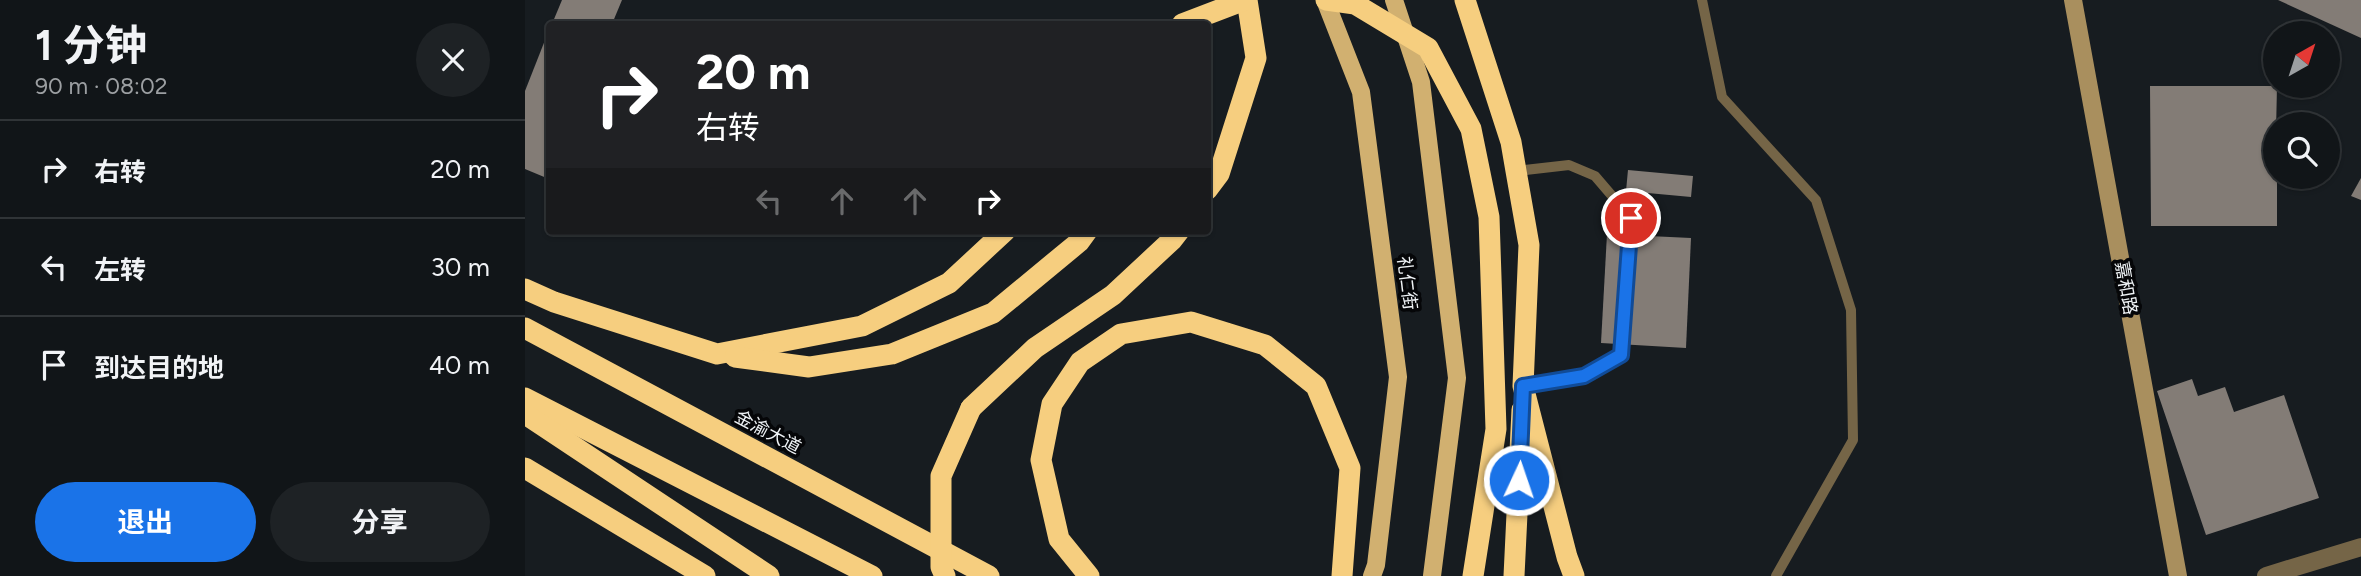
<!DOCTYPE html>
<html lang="zh">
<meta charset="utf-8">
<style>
:root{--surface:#111518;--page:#1e2225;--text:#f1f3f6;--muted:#9c9fa2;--line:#303437;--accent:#1a73e8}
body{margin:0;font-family:Figtree,"Noto Sans SC",sans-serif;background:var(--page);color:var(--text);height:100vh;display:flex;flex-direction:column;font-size:26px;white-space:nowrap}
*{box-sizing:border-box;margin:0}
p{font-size:23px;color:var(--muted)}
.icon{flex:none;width:38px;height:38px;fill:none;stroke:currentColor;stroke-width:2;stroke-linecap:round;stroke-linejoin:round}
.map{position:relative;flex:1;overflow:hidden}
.details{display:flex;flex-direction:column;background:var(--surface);width:525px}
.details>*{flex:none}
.guide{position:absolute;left:21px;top:21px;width:665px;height:214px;border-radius:7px;box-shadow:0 2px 5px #0004,0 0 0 2px var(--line);background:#202124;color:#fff;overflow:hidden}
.needle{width:46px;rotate:39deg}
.buttons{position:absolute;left:1738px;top:21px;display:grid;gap:14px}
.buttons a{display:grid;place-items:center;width:77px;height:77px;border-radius:50%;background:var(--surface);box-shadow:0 2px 5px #0004,0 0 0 2px var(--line);font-size:35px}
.pin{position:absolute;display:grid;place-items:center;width:60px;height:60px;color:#fff;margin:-30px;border:4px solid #fff;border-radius:50%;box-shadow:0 2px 7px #0007}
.me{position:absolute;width:77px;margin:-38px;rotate:3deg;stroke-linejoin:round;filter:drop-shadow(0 0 5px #0008)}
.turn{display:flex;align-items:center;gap:24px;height:147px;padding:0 35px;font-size:32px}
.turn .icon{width:91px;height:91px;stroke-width:2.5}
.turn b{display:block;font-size:49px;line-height:60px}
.lanes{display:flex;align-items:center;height:66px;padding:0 35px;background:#0003;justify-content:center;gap:35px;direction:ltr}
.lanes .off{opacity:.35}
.round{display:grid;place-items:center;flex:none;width:74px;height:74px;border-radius:37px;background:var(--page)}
.summary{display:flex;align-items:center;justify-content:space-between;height:119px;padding:0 35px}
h1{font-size:42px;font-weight:700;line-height:52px}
.cta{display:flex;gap:14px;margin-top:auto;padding:14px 35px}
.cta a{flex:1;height:80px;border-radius:42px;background:var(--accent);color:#fff;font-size:28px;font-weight:700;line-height:80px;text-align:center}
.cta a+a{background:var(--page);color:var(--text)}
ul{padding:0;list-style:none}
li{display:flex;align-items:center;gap:21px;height:98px;padding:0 35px;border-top:2px solid var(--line)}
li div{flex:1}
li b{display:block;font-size:26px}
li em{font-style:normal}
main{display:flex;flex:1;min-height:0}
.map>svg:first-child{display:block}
</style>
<main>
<section class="details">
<div class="summary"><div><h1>1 分钟</h1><p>90 m · 08:02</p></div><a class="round"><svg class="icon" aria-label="close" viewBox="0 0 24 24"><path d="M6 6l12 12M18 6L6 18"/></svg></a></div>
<ul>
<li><svg class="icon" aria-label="right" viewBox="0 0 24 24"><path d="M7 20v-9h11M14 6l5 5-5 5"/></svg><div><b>右转</b></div><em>20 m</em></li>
<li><svg class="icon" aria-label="left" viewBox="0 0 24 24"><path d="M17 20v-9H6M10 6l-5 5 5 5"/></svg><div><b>左转</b></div><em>30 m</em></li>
<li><svg class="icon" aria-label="arrive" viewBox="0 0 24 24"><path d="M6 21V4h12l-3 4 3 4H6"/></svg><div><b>到达目的地</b></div><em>40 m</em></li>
</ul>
<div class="cta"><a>退出</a><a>分享</a></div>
</section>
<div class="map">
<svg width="1836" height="576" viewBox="0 0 1836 576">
<rect width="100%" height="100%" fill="#171c20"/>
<g fill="#837c76">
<polygon points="37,0 97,0 87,24 27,24"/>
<polygon points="1753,0 1836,0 1836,38"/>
<polygon points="24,30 24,179 0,169 0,91"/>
<polygon points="1625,86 1752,86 1750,177 1752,177 1752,226 1626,226"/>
<polygon points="1103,170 1168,176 1166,197 1101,191"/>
<polygon points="1836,178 1836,200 1826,196"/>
<polygon points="1082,234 1166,238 1161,348 1076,343"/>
<polygon points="1667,379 1673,396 1700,387 1709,412 1759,395 1794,498 1681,535 1632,391"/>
</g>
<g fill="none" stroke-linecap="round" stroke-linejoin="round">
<g stroke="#756547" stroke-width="10">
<polyline points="1177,0 1197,97 1291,200 1326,310 1328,440 1251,576"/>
<polyline points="991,171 1044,165 1070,176 1106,218 1096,355 1059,376 998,386"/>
</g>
<polyline stroke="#756547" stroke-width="18" points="1741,576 1836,547"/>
<polyline stroke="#a98f5e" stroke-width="18" points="1548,0 1653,576"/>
<g stroke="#d1b070" stroke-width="18">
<polyline points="800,0 836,92 873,377 851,565 847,576"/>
<polyline points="869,0 896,82 932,378 907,576"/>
</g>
<g stroke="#f6ce7f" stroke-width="21">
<polyline points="940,0 986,142 991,171 1004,245 998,386 1042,557 1049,576"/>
<polyline points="682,190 694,174 731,58 722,0"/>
<polyline points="0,289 29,302 192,354 337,326 424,283 480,231"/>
<polyline points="0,328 464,576"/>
<polyline points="210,357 284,367 367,354 468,313 554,242 562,231"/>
<polyline points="0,398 347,576"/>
<polyline points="446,408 510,348 588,295 647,240 654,231"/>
<polyline points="0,414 244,576"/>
<polyline points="0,468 180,576"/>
<polyline points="564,576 534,539 516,460 527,404 555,362 596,334 666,322 740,345 791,386 825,468 817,576"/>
<polyline points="989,576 997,410"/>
</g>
<g stroke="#f6ce7f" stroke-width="21">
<polyline points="801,0 830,4 903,48 946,129 964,217 971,429 948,576"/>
<polyline points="657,24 720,0"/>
<polyline points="420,576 416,567 416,476 446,408"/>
</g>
</g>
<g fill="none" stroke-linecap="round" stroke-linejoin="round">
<defs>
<polyline id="route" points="994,480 998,386 1059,376 1096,355 1106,218"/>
</defs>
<use href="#route" stroke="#114b97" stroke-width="18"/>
<use href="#route" stroke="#1a73e8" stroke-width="12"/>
</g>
<g text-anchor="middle" stroke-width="7" stroke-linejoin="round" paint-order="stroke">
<g font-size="18" fill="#eff3f6" stroke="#050608">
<text transform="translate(882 283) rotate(83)" y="6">礼仁街</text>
<text transform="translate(1601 288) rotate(80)" y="6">嘉和路</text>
<text transform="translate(243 432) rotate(28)" y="6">金渝大道</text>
</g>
</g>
</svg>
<div class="buttons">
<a><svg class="needle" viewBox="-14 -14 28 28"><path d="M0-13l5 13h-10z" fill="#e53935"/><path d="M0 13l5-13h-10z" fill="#9c9fa2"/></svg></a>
<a><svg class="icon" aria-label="search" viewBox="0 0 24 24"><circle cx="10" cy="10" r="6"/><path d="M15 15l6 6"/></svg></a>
</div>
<div class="pin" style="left:1106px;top:218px;background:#d93025"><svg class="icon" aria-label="arrive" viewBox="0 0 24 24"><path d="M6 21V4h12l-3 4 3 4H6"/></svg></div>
<svg class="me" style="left:994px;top:480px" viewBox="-20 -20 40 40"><circle r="17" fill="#1a73e8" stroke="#fff" stroke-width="3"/><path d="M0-11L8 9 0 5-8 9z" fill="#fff"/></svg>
<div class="guide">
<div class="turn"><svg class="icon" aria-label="right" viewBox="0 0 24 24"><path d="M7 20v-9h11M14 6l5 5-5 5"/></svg><div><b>20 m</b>右转</div></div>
<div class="lanes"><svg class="icon off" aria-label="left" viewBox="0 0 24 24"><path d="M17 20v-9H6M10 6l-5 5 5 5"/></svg><svg class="icon off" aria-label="ahead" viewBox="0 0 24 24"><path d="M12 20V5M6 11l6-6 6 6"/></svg><svg class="icon off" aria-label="ahead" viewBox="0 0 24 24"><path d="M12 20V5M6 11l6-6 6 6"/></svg><svg class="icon" aria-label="right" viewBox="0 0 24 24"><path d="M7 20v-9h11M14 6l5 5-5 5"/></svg></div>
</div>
</div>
</main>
